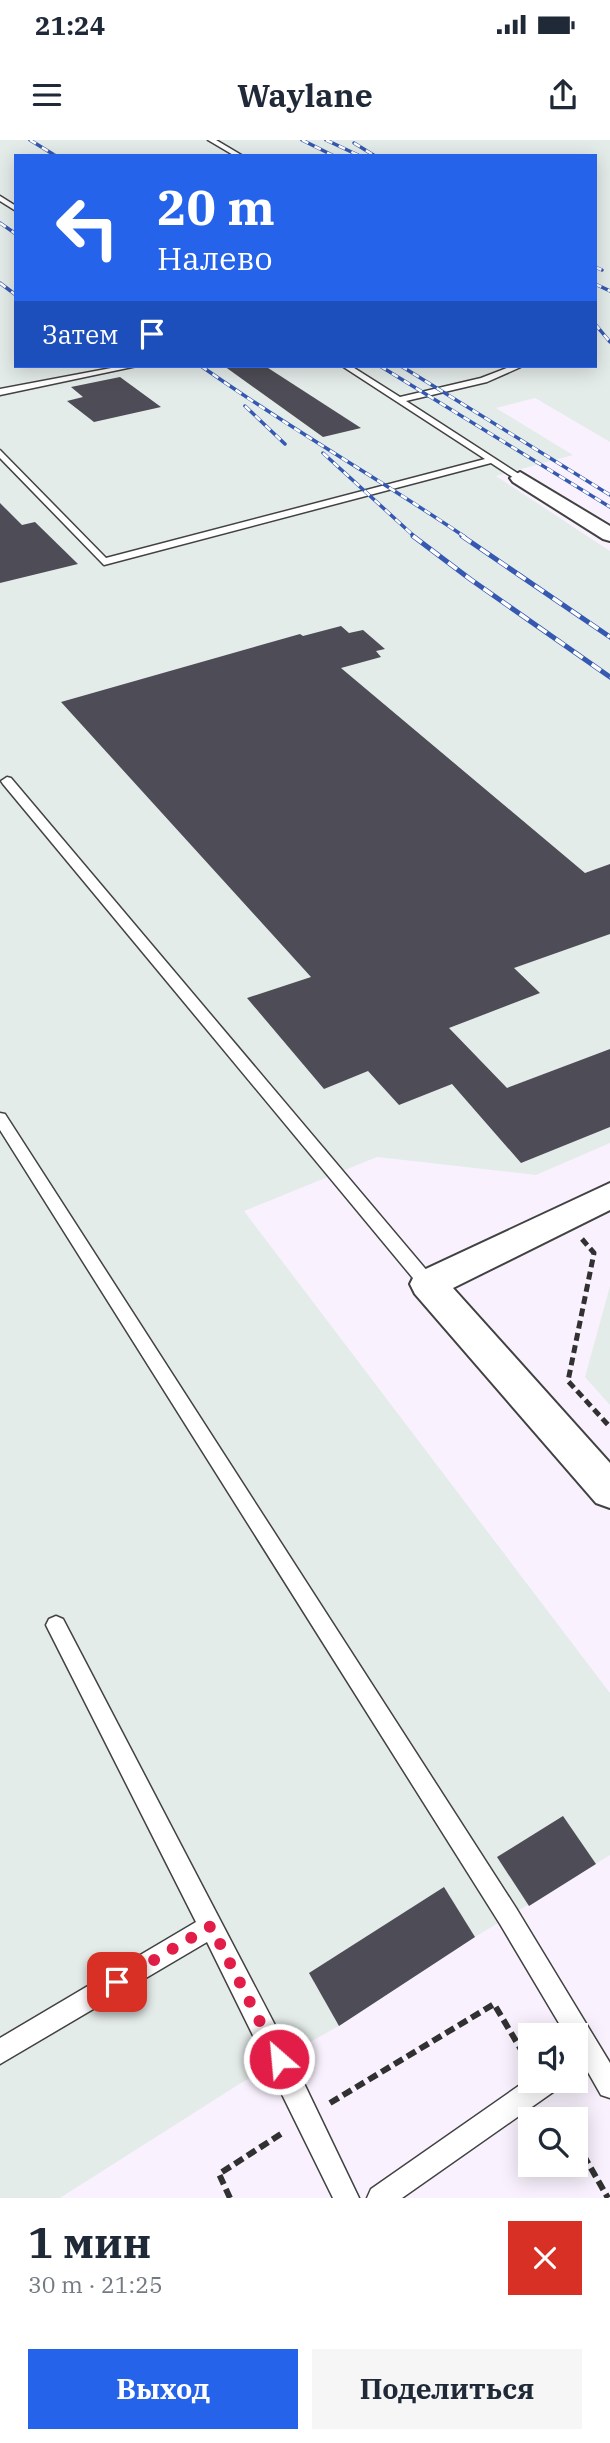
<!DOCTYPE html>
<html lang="ru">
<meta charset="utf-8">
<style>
:root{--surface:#fff;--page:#f6f6f7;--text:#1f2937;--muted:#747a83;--accent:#2563eb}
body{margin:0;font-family:"IBM Plex Serif",serif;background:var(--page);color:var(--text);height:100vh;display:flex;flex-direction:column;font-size:26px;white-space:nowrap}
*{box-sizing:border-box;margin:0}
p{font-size:23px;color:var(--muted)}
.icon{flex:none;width:38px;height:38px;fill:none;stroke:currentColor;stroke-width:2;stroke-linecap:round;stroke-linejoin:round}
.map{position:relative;height:2058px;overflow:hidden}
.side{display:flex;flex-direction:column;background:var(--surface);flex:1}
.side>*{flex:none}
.banner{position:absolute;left:14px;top:14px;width:583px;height:214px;border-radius:0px;box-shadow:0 4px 18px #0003;background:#2563eb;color:#fff;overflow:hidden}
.fabs{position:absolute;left:518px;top:1883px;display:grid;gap:14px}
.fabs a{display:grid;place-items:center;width:70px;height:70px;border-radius:0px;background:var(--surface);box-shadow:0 4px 18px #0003;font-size:35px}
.pin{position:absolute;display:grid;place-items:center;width:60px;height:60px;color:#fff;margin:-30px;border-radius:14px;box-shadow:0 4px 10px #0006}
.me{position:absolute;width:77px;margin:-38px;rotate:333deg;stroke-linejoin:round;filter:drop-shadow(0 0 5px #0008)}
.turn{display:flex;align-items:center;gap:24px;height:147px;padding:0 28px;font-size:32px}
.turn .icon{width:91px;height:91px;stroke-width:2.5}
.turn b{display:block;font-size:49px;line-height:60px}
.then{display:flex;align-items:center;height:66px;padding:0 28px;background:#0003;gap:14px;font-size:26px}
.round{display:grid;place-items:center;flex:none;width:74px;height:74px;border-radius:0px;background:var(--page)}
.overview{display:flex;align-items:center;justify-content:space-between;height:119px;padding:0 28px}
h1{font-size:42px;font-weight:700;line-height:52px}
.cta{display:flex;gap:14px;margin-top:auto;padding:14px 28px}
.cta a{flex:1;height:80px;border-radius:0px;background:var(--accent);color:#fff;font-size:28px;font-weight:700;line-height:80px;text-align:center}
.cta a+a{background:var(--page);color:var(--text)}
.status{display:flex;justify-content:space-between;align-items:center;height:49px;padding:0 35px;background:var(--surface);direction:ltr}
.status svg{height:19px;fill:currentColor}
header{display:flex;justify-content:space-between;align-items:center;height:91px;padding:0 28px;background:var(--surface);font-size:32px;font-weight:700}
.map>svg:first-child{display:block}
</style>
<div class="status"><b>21:24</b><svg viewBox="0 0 49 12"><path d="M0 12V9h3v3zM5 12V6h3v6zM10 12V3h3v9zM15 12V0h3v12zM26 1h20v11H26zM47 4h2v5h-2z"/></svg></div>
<header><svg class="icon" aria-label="menu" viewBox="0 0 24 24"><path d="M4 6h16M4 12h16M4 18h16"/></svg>Waylane<svg class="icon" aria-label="share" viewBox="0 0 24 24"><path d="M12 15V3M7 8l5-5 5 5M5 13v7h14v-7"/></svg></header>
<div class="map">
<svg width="610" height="2058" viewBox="0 0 610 2058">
<rect width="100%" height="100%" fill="#f9f2fe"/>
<g fill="#e4ecea" fill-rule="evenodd">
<path d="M 0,0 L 610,0 L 610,302 L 535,258 L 496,268 L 573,315 L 496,336 L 610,411 L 610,1003 L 536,1035 L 377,1017 L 244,1071 L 610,1553 L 610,1715 L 475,1797 L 339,1886 L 279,1919 L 60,2058 L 0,2058 ZM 16,16 L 595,16 L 595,226 L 16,226 Z"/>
<polygon points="610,1146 610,1265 585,1237"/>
</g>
<g fill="#4e4c56">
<polygon points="224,226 265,226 361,288 323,297"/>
<polygon points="120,237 161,267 94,282 67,261 83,257 71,247"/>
<polygon points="0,363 22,385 35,382 78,424 0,443"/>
<polygon points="341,486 349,493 363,490 385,509 376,511 381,517 341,528 585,733 610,724 610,794 514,828 540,853 449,888 507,948 610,909 610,987 521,1023 452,944 399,965 368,931 324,949 247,858 311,837 61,562 300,494 303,496"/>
<polygon points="563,1676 596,1724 529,1766 497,1717"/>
<polygon points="444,1747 475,1797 339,1886 309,1833"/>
</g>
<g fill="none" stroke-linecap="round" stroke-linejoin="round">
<defs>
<g id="service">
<polygon points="208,0 216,0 243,16 235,16"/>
<polygon points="0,56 16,66 16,71 0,61"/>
<polygon points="122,226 137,226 0,255 0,249"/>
<polygon points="342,226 351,226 400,257 481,238 512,226 523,226 487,242 406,261 525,338 517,340 491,323 104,425 0,318 0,310 106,418 485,319"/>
<polygon points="7,637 11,638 434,1139 436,1144 434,1149 422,1149 3,644 1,641"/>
<polygon points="0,973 5,974 516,1768 610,1923 610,1958 601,1955 576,1911 576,1895 566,1895 500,1784 0,990"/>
<polygon points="56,1476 63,1479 288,1910 359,2058 333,2058 207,1802 0,1924 0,1898 196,1782 49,1491 46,1485 49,1479"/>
<polygon points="530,1938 530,1941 559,1941 556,1950 402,2058 367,2058 371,2049"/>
</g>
<g id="minor">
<polygon points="520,332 610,386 610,401 603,399 513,342 510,338"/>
<polygon points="610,1043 610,1070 453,1148 610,1323 610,1368 596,1363 415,1154 410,1144 415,1134"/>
</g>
</defs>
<use href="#service" stroke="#424242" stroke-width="3"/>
<use href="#minor" stroke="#424242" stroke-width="4"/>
<polyline stroke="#313131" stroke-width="5" stroke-dasharray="8 4.5" stroke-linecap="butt" points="582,1099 594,1113 568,1241 610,1287"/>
<g stroke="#313131" stroke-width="6" stroke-dasharray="10 5" stroke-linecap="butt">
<polyline points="330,1963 494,1864 529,1923"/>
<polyline points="556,1969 562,1979"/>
<polyline points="576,2002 608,2058"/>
<polyline points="230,2058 219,2034 284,1992"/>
</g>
<use href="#service" fill="#fff" fill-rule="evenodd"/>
<use href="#minor" fill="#fff" fill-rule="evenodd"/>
<defs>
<g id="rail-far1">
<polyline points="30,0 56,16"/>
<polyline points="302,0 334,16"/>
<polyline points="326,0 360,16"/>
<polyline points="354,3 375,16"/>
<polyline points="0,83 16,94"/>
<polyline points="595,127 602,130"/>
<polyline points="0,143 16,155"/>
<polyline points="595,144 610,151"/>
<polyline points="595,184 610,202"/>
<path d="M 201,226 C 287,287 378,338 465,397"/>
<polyline points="380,226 610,367"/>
<polyline points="401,226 610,355"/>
<polyline points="245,266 285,304"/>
<polyline points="323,313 415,397"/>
</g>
<g id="rail">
<polyline points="413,396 470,439 610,537"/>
<polyline points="462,396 610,497"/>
</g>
</defs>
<use href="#rail-far1" stroke="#3558b0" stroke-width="3.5"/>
<use href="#rail" stroke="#3558b0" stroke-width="5"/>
<use href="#rail-far1" stroke="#fff" stroke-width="2.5" stroke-dasharray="7" stroke-linecap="butt"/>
<use href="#rail" stroke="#fff" stroke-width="3.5" stroke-dasharray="11" stroke-linecap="butt"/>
</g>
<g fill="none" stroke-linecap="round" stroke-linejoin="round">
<polyline stroke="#e11d48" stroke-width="12" stroke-dasharray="0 21.6" points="117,1842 211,1786 279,1919"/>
</g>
</svg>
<div class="fabs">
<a><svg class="icon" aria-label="sound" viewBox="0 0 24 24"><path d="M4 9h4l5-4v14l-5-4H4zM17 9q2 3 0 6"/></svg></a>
<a><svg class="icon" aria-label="search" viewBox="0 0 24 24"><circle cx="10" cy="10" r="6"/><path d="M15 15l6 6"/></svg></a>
</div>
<div class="pin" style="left:117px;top:1842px;background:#d93025"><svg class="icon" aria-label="arrive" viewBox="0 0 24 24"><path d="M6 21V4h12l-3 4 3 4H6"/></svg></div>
<svg class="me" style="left:279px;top:1919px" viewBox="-20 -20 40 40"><circle r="17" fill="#e11d48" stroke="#fff" stroke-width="3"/><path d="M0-11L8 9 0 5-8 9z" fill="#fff"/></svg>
<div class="banner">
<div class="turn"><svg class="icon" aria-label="left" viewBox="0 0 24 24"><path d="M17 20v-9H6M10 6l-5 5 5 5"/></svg><div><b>20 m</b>Налево</div></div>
<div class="then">Затем<svg class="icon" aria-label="arrive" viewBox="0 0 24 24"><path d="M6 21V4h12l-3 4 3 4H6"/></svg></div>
</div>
</div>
<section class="side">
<div class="overview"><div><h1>1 мин</h1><p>30 m · 21:25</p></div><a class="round" style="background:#d93025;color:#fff"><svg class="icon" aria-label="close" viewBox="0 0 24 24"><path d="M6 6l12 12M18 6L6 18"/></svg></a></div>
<div class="cta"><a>Выход</a><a>Поделиться</a></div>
</section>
